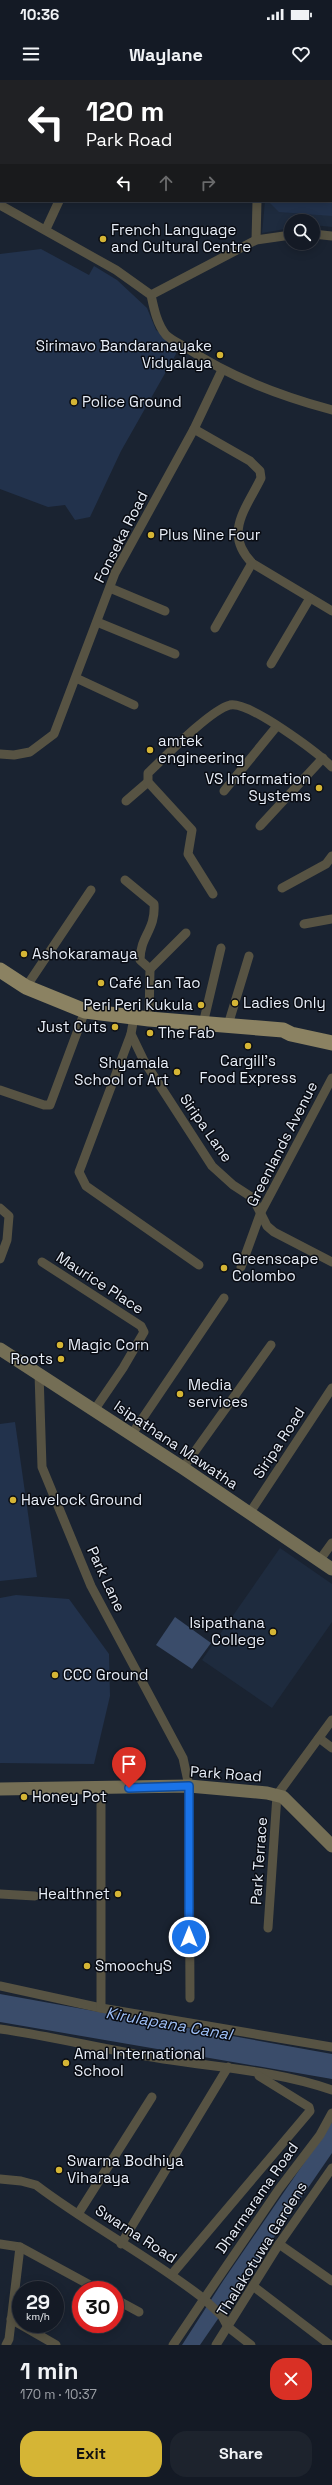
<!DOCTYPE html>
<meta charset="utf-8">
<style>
:root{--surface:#141a25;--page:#1d232d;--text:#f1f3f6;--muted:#9da1a7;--line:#333842;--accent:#d5b535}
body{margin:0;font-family:"Space Grotesk",sans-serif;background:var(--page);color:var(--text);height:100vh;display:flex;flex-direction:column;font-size:15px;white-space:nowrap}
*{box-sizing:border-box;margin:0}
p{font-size:13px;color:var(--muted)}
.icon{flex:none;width:22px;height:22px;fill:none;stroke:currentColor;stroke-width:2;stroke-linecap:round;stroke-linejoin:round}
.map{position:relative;height:2265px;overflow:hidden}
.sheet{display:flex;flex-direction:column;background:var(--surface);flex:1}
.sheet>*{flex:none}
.guide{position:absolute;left:0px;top:0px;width:332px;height:122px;box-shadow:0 2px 10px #0003,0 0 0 1px var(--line);background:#202124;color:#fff;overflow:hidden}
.controls{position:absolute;left:284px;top:134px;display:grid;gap:8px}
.controls a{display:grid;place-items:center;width:36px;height:36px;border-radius:50%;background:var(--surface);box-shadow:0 2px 10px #0003,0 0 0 1px var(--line);font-size:20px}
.speed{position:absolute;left:12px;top:2201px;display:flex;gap:8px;font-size:20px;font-weight:700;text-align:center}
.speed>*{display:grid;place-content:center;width:52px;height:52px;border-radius:50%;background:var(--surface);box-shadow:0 2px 10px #0003,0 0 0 1px var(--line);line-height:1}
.speed small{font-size:10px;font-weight:400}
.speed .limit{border:6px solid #d22;background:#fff;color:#111}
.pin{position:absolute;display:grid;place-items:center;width:34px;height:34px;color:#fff;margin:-41px -17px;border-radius:50% 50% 50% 0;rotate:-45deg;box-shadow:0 0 4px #0007}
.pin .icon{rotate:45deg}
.me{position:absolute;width:44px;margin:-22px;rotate:0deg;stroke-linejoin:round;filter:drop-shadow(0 0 3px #0008)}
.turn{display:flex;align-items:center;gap:14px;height:84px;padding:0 20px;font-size:18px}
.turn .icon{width:52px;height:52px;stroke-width:2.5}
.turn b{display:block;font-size:28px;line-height:34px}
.lanes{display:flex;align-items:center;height:38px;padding:0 20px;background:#0003;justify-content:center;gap:20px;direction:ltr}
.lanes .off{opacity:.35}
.round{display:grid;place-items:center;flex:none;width:42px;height:42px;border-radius:16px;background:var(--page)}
.headline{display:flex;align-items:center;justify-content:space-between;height:68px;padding:0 20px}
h1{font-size:24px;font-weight:700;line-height:30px}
.button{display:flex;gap:8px;margin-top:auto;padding:8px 20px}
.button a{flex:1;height:46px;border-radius:16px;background:var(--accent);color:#111;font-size:16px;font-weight:700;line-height:46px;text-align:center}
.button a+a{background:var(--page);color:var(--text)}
.status{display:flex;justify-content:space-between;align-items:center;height:28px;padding:0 20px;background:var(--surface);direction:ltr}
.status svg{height:11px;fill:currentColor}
header{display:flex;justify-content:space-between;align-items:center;height:52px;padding:0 20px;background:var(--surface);font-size:18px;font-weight:700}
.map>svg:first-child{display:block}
</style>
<div class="status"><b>10:36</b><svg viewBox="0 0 49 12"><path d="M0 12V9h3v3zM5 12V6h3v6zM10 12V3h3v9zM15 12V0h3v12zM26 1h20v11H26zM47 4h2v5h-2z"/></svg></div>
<header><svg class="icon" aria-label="menu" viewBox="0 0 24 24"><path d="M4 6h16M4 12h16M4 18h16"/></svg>Waylane<svg class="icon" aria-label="heart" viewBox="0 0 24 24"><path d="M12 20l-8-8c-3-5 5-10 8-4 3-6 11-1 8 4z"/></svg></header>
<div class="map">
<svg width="332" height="2265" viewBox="0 0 332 2265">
<rect width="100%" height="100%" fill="#1a2331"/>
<g fill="#1e2b3e">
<polygon points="274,0 332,0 332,147 313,145 313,141 291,141 291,148 262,153 265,121 331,121 331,1"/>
<polygon points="280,1468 332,1504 332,1542 272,1628 202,1580"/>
</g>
<g fill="#22324c">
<polygon points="331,5 332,136 279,132 268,121 331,121"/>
<polygon points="41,169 89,195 94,186 117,200 147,228 156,250 174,263 176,274 121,371 90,437 75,440 65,425 48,427 0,409 0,174"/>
<polygon points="15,1342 37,1497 0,1501 0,1344"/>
<polygon points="16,1515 69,1519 109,1574 110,1616 94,1684 0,1683 0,1518"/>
</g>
<g fill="#3a4c6a">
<polygon points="175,1537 211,1563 192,1589 156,1565"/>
<polygon points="0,1914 332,1974 332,1999 0,1942"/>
<polygon points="332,2042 332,2073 200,2265 182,2265 223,2201"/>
</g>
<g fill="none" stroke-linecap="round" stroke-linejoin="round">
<g stroke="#575343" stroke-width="9">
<polyline points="84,1 84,0"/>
<polyline points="270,1 270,0"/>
<path d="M 0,125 L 116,190 L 151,215 C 154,229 157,244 166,255 C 171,260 180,264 187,268 C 231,298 281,316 332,330"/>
<polyline points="46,149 59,121"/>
<polyline points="313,154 332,156"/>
<polyline points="256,160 257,121"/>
<polyline points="151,215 256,160 291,155"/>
<path d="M 194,349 L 250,381 L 260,391 L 261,398 C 246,429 223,453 252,483 L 332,531"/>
<polyline points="110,508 165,531"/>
<polyline points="97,542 175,574"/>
<polyline points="215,548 252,483"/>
<polyline points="271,584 310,518"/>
<polyline points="76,598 134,625"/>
<polyline points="0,674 14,675 30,672 54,654 115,493 194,349 222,290"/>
<polyline points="224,711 277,646"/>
<polyline points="126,721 148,702"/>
<polyline points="260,746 323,678"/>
<path d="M 125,800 L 154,824 C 156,850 140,856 140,880 L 150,889 L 149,939"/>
<polyline points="282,808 326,784 332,776"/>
<path d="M 213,814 L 188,774 L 192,750 L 148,702 L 148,693 C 165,677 210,630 230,625 C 249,621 317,672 332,687"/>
<polyline points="304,844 332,839"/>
<polyline points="150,889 186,853"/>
<polyline points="26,907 91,810"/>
<polyline points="134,937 131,954 144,981 212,1086 233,1105 253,1118 267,1146 274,1152 332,1182"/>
<polyline points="203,944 221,868"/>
<polyline points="228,945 249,876"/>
<polyline points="131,954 79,1092 86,1106 199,1185"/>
<polyline points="0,1010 44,1025 50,1025 85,931"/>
<polyline points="0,1128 9,1136 7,1160 0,1179"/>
<polyline points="42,1182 141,1246 144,1252 123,1288 95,1329"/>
<polyline points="241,1187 261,1132 332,998"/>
<polyline points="39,1293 42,1387 91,1506 183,1678 189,1706 190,1918"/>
<polyline points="132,1354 224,1218"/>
<polyline points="183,1388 271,1265"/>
<polyline points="249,1434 332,1308"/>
<polyline points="319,1481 332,1463"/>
<polyline points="319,1658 332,1668"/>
<polyline points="0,1814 35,1816"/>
<polyline points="268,1848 277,1715 332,1640"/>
<polyline points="0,1906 101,1928 332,1967"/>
<polyline points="101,1928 101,1709"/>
<path d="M 0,1949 C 57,1957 114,1972 171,1980 C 224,1988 281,1992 332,2010"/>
<path d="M 0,2099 L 21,2101 L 36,2105 C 90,2146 151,2177 204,2219 L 173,2265"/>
<polyline points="78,2134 152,2017"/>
<polyline points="0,2164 20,2167 99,2210"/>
<polyline points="121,2164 228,1987"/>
<polyline points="279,2164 332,2201"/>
<polyline points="172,2194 310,2031 309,2027 259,1996"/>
<polyline points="253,2206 330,2265"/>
<polyline points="115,2219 139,2232"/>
<polyline points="11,2239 56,2265"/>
<polyline points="6,2265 9,2259 20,2167"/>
<polyline points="216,2265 279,2164 332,2088"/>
<polyline points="251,2265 228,2247 222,2236 204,2219 279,2109 320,2055 332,2033"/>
</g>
<g stroke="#746e55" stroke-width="13">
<polyline points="0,1269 183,1388 332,1489"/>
<polyline points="0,1709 189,1706 267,1713 283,1717 332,1766"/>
</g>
<polyline stroke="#8b8262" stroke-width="15" points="0,890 26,907 85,931 149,939 283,950 291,954 332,963"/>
</g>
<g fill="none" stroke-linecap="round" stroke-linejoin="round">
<defs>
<polyline id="route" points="129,1708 189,1706 189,1857"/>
</defs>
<use href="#route" stroke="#114b97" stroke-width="10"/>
<use href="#route" stroke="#1a73e8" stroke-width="7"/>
</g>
<g fill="#d5b535" stroke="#090c13" stroke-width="1.5">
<circle cx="103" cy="159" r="4"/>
<circle cx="220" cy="275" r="4"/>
<circle cx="74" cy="322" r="4"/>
<circle cx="151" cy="455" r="4"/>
<circle cx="150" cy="670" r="4"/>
<circle cx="319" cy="708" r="4"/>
<circle cx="24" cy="874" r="4"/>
<circle cx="101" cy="903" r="4"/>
<circle cx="235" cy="923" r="4"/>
<circle cx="201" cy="925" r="4"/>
<circle cx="115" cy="947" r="4"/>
<circle cx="150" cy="953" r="4"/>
<circle cx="248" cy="966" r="4"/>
<circle cx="177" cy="992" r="4"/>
<circle cx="224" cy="1188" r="4"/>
<circle cx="60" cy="1265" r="4"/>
<circle cx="61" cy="1279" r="4"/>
<circle cx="180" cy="1314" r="4"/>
<circle cx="13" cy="1420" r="4"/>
<circle cx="273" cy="1552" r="4"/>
<circle cx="55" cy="1595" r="4"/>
<circle cx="24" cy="1717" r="4"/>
<circle cx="118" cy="1814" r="4"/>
<circle cx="87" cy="1886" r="4"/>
<circle cx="66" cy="1983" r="4"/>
<circle cx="59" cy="2090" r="4"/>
</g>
<g text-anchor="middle" stroke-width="3" stroke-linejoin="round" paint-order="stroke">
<g font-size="15" fill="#e7edf7" stroke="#090c13" text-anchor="start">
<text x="111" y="155">French Language<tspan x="111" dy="17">and Cultural Centre</tspan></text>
<text x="212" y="271" text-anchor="end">Sirimavo Bandaranayake<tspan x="212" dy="17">Vidyalaya</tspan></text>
<text x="82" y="327">Police Ground</text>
<text x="159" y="460">Plus Nine Four</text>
<text x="158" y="666">amtek<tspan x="158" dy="17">engineering</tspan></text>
<text x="311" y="704" text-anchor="end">VS Information<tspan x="311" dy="17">Systems</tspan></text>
<text x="32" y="879">Ashokaramaya</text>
<text x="109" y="908">Café Lan Tao</text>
<text x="243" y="928">Ladies Only</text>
<text x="193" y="930" text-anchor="end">Peri Peri Kukula</text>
<text x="107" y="952" text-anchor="end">Just Cuts</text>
<text x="158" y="958">The Fab</text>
<text x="248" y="986" text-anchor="middle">Cargill's<tspan x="248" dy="17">Food Express</tspan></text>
<text x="169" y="988" text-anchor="end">Shyamala<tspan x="169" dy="17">School of Art</tspan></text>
<text x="232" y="1184">Greenscape<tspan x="232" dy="17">Colombo</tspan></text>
<text x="68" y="1270">Magic Corn</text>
<text x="53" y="1284" text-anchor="end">Roots</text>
<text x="188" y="1310">Media<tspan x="188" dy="17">services</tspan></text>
<text x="21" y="1425">Havelock Ground</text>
<text x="265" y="1548" text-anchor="end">Isipathana<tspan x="265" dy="17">College</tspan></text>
<text x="63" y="1600">CCC Ground</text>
<text x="32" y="1722">Honey Pot</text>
<text x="110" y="1819" text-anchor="end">Healthnet</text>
<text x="95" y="1891">SmoochyS</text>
<text x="74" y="1979">Amal International<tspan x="74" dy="17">School</tspan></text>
<text x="67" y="2086">Swarna Bodhiya<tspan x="67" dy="17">Viharaya</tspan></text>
</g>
<g font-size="15" fill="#e7edf7" stroke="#090c13">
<text transform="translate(121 457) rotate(-63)" y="5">Fonseka Road</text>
<text transform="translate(206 1048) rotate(55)" y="5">Siripa Lane</text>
<text transform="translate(282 1064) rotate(-63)" y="5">Greenlands Avenue</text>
<text transform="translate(100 1203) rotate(33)" y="5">Maurice Place</text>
<text transform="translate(279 1363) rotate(-57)" y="5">Siripa Road</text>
<text transform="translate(176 1365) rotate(34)" y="5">Isipathana Mawatha</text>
<text transform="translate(106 1499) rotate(65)" y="5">Park Lane</text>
<text transform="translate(226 1694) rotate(4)" y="5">Park Road</text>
<text transform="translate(259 1781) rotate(-86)" y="5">Park Terrace</text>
<text transform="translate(257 2118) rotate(-55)" y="5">Dharmarama Road</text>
<text transform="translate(136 2154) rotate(33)" y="5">Swarna Road</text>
<text transform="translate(262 2169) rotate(-58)" y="5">Thalakotuwa Gardens</text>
</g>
<g font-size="16" font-style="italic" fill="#9fc0f7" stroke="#090c13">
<text transform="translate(169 1943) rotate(10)" y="6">Kirulapana Canal</text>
</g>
</g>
</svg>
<div class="controls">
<a><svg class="icon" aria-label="search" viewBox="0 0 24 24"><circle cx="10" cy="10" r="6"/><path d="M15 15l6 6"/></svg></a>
</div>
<div class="speed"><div>29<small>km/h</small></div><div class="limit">30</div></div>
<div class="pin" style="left:129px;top:1708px;background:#d93025"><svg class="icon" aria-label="arrive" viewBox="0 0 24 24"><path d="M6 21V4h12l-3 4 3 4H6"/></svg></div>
<svg class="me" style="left:189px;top:1857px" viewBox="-20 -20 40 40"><circle r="17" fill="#1a73e8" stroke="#fff" stroke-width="3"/><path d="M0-11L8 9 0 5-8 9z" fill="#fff"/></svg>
<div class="guide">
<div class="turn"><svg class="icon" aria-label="left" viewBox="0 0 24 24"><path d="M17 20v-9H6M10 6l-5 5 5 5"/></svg><div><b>120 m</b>Park Road</div></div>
<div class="lanes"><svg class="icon" aria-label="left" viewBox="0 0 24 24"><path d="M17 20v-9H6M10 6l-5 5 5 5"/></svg><svg class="icon off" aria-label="ahead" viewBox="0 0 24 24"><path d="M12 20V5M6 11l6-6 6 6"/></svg><svg class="icon off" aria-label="right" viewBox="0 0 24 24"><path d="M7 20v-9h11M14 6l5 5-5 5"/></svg></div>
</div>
</div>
<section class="sheet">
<div class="headline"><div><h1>1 min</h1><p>170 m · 10:37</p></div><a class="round" style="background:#d93025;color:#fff"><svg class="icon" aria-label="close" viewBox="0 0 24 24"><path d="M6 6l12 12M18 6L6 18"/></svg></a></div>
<div class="button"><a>Exit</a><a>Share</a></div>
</section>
